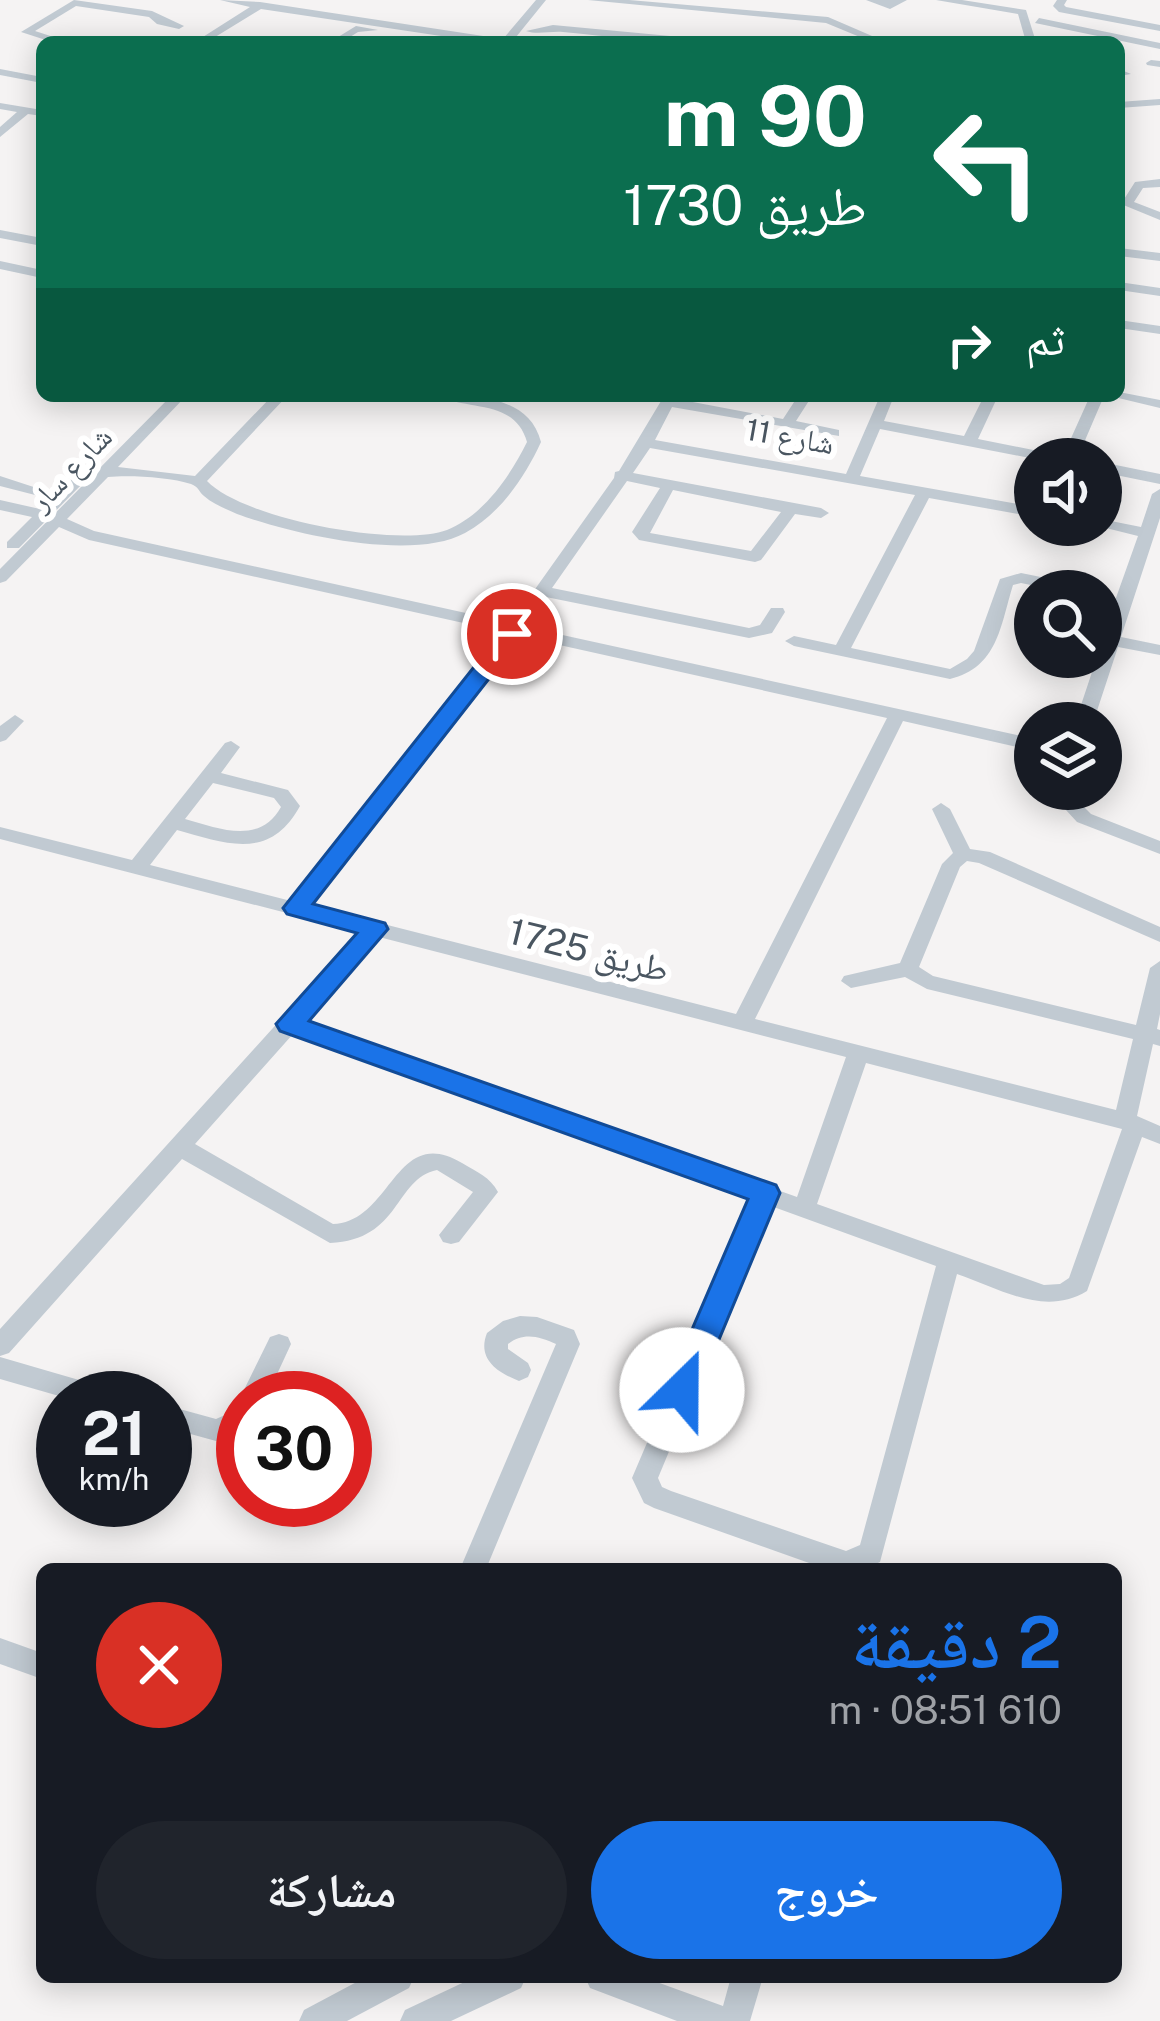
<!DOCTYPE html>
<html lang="ar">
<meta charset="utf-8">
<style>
:root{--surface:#171b24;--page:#20242c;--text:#f1f3f6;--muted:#9ea1a6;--accent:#1a73e8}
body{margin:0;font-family:"Public Sans","Noto Naskh Arabic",sans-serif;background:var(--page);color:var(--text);direction:rtl;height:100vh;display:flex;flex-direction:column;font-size:45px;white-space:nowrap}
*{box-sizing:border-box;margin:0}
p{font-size:39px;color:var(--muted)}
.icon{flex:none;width:66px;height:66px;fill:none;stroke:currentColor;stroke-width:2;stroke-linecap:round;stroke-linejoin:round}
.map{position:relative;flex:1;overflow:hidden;direction:ltr}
.side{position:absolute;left:36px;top:1563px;width:1086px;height:420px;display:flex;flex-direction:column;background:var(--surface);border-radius:18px;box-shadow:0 6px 30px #0003;direction:rtl}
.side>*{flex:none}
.banner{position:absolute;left:36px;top:36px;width:1089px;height:366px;border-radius:18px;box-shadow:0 6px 30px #0003;direction:rtl;background:#0b6e4f;color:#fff;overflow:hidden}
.controls{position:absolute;left:1014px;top:438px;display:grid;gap:24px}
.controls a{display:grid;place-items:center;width:108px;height:108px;border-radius:50%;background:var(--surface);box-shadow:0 6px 30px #0003;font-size:60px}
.speed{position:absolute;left:36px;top:1371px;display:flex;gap:24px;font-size:60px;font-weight:700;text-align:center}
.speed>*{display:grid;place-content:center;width:156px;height:156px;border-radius:50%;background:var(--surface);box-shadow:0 6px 30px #0003;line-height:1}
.speed small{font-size:30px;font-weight:400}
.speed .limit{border:18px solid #d22;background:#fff;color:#111}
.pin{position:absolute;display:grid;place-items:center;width:102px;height:102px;color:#fff;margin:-51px;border:6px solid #fff;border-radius:50%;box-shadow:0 3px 12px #0007}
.me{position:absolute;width:132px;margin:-66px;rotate:23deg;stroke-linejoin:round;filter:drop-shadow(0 0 9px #0008)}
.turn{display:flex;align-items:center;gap:42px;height:252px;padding:0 60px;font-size:54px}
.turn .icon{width:156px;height:156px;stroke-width:2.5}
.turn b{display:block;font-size:84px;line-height:102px}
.then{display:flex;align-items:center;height:114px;padding:0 60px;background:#0003;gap:24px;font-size:45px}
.round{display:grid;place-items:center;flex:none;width:126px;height:126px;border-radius:63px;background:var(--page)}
.head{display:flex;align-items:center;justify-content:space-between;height:204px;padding:0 60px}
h1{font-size:72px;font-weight:600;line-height:90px;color:var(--accent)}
.action{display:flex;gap:24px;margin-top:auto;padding:24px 60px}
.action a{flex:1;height:138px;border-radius:72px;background:var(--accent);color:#fff;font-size:48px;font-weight:600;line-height:138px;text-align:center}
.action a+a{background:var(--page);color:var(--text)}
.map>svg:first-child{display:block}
</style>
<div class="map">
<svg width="1160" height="2021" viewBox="0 0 1160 2021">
<rect width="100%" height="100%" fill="#f5f3f3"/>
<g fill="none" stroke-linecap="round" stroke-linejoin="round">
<g fill="#c1cad2" fill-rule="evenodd">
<polygon points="74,0 152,11 184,26 179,29 157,24 149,17 76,6 35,31 69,42 52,42 21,32"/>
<polygon points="220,0 260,2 503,39 536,0 546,0 512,42 481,42 261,9 207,42 195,42 250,7"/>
<polygon points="588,0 629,0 828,17 886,42 872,42 826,23"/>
<polygon points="866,0 907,0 890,9"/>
<polygon points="936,0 962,0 1026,10 1036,42 1026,42 1018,14"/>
<polygon points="1057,0 1067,0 1064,5 1066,7 1160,25 1160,31 1059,12 1053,6"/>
<polygon points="1039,18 1160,43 1160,49 1035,23"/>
<path d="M 553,25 L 702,39 L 707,42 C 659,42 611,37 563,32 C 550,31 537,35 526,31 Z"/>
<polygon points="356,26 378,30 358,32 342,42 330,42"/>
<polygon points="1151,60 1160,61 1160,67 1147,65 1146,63"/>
<polygon points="0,69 42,77 42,83 0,75"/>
<polygon points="1119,69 1131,74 1119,76"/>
<polygon points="1160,99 1160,105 1119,108 1119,102"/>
<polygon points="0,103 42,110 42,116 28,114 0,137 0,127 17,112 0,109"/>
<polygon points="1160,179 1160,187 1143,188 1134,202 1160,212 1160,220 1121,204 1135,182"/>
<polygon points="0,230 42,238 42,246 0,238"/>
<polygon points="1119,248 1160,253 1160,261 1119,256"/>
<polygon points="0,261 42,270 42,278 0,269"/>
<polygon points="1119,282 1160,288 1160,296 1119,290"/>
<polygon points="1119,320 1160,326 1160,334 1119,328"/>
<polygon points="1119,392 1160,400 1160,408 1110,396 1119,396"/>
<path d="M 171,396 L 186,396 L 118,467 L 195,476 L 272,396 L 287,396 L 207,481 C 243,519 398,548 447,530 C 484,515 510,476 527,442 C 515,399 469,411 439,396 C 478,396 529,396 541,442 C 525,477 500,514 465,533 C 412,562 292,534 237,514 C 226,509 213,504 204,496 C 198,491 199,487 191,484 C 170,477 129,475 108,477 L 67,519 L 94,531 L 511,623 L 614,478 L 615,472 L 619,471 L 664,396 L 678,396 L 677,399 L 783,419 L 798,396 L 812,396 L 796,421 L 839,430 L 839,436 L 672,407 L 655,440 L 846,474 L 880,396 L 894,396 L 884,421 L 964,436 L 984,396 L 998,396 L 978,439 L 1063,456 L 1090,396 L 1104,396 L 1077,459 L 1035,459 L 880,429 L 860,476 L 1035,507 L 1035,517 L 929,498 L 851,648 L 950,669 L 967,659 L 974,651 L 1000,579 L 1021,573 L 1090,587 L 1092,591 L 1060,591 L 1021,583 L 1013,585 C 1000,627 998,667 950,679 L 794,646 L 785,641 L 794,636 L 836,645 L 915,495 L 650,448 L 633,473 L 821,508 L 829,513 L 821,518 L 795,514 L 761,560 L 755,562 L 639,540 L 632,532 L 660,488 L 627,481 L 552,588 L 749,628 L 760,625 L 771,608 L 783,608 L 785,612 L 772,633 L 749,638 L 546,597 L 526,627 L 1035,739 L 1035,751 L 903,721 L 755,1019 L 1116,1110 L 1133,1039 L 927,989 L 905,977 L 851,988 L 841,981 L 844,976 L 900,963 L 942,864 L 953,853 L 932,809 L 941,803 L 950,809 L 970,849 L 990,852 L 1160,927 L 1160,942 L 979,863 L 967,861 L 960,867 L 919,967 L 933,976 L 1136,1025 L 1150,968 L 1160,961 L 1160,1014 L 1157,1029 L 1160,1030 L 1160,1046 L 1153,1044 L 1137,1116 L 1160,1126 L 1160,1144 L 1142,1137 L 1087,1291 C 1044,1317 1001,1289 957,1274 L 880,1562 L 865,1569 L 826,1569 L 654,1508 L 644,1503 L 632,1478 L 751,1199 L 293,1034 L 195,1144 L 333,1224 C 392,1222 395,1123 462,1163 C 477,1172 490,1177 498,1192 L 459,1242 L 451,1244 L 443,1242 L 439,1235 L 473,1192 L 437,1170 C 394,1179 401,1240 330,1243 L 182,1159 L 9,1353 L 0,1356 L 0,1329 L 360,932 L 0,839 L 0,827 L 132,860 L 225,743 L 231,741 L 240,747 L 221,773 L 288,790 L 300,806 C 270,861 227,844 177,830 L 150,865 L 291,901 L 504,632 L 89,540 L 59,527 L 6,581 L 0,583 L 0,569 ZM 673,490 L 781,512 L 751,551 L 650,533 ZM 519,636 L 887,718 L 736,1014 L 309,905 ZM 213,783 L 274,798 L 281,807 C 260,845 220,829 185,819 ZM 379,937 L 846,1057 L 797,1197 L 304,1021 ZM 866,1063 L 1122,1129 L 1069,1278 L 1060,1284 L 1044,1285 L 817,1204 ZM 771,1206 L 936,1266 L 860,1545 L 846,1551 L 671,1491 L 662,1487 L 658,1478 Z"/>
<polygon points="1101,462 1160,474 1160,484 1101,472"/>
<polygon points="80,473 88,478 19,548 7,548 7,542 32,517 0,510 0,500 40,509 47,502 39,496 0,486 0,476 55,494"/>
<polygon points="1160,489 1160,518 1121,637 1160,645 1160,655 1118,647 1093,723 1075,723 1097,657 1101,657 1101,640 1138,536 1094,525 1101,525 1101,519 1141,527 1152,494"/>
<polygon points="15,715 24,721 6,740 0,742 0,726"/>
<polygon points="1057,789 1075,789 1074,797 1091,814 1160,841 1160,854 1077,822 1055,798"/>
<path d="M 520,1316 L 537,1317 L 574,1330 L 580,1344 L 486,1569 L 460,1569 L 556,1344 C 539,1336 523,1332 508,1344 L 508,1349 L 528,1363 L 531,1370 L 528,1377 L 519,1381 C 496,1372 477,1358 487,1333 L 503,1321 Z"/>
<polygon points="279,1334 288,1337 291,1344 266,1398 243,1398 243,1403 240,1398 270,1337"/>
<polygon points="0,1357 103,1387 112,1390 116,1398 66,1398 0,1379"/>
<polygon points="165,1405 216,1419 243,1407 243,1433 216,1441 165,1427"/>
<polygon points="0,1638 42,1653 42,1679 0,1664"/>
<polygon points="366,1977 414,1977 409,1988 347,2021 299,2021 304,2010"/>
<polygon points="475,1977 526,1977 521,1988 451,2021 400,2021 405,2010"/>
<polygon points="585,1977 643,1977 723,2006 731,1977 763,1977 750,2021 677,2021 590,1988"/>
</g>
</g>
<polygon fill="#1a73e8" stroke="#114b97" stroke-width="3" points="512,627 523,634 520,639 313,904 385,923 388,929 309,1021 776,1185 780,1193 698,1390 694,1400 682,1404 671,1400 666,1390 748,1199 280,1031 276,1024 357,933 287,914 283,908 504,629"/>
<g text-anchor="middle" stroke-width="12" stroke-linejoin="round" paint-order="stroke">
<g font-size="30" fill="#4a5661" stroke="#fff">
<text transform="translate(790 437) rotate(10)" y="10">شارع 11</text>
<text transform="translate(71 469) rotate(-46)" y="10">شارع سار</text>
</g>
<g font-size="36" fill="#4a5661" stroke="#fff">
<text transform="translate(589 950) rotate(14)" y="13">طريق 1725</text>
</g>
</g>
</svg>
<div class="controls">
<a><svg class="icon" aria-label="sound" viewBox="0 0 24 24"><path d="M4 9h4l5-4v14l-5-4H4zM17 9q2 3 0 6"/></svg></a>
<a><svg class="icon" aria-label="search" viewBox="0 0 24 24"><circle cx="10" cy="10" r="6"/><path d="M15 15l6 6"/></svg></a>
<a><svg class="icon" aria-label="layers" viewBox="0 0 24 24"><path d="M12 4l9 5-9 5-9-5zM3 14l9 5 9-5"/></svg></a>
</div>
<div class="speed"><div>21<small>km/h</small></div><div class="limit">30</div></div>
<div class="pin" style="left:512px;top:634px;background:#d93025"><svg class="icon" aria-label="arrive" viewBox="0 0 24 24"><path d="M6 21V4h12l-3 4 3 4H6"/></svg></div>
<svg class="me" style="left:682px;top:1390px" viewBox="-20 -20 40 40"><circle r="19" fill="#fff"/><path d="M0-13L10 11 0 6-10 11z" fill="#1a73e8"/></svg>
<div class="banner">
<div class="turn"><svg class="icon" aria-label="left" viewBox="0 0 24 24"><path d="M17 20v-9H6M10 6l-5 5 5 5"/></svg><div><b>90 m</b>طريق 1730</div></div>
<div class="then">ثم<svg class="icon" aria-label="right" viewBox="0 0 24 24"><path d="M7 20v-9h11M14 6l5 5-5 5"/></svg></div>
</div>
<section class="side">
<div class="head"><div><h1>2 دقيقة</h1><p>610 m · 08:51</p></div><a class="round" style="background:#d93025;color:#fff"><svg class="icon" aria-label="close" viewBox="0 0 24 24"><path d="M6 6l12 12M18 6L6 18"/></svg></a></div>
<div class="action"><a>خروج</a><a>مشاركة</a></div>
</section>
</div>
